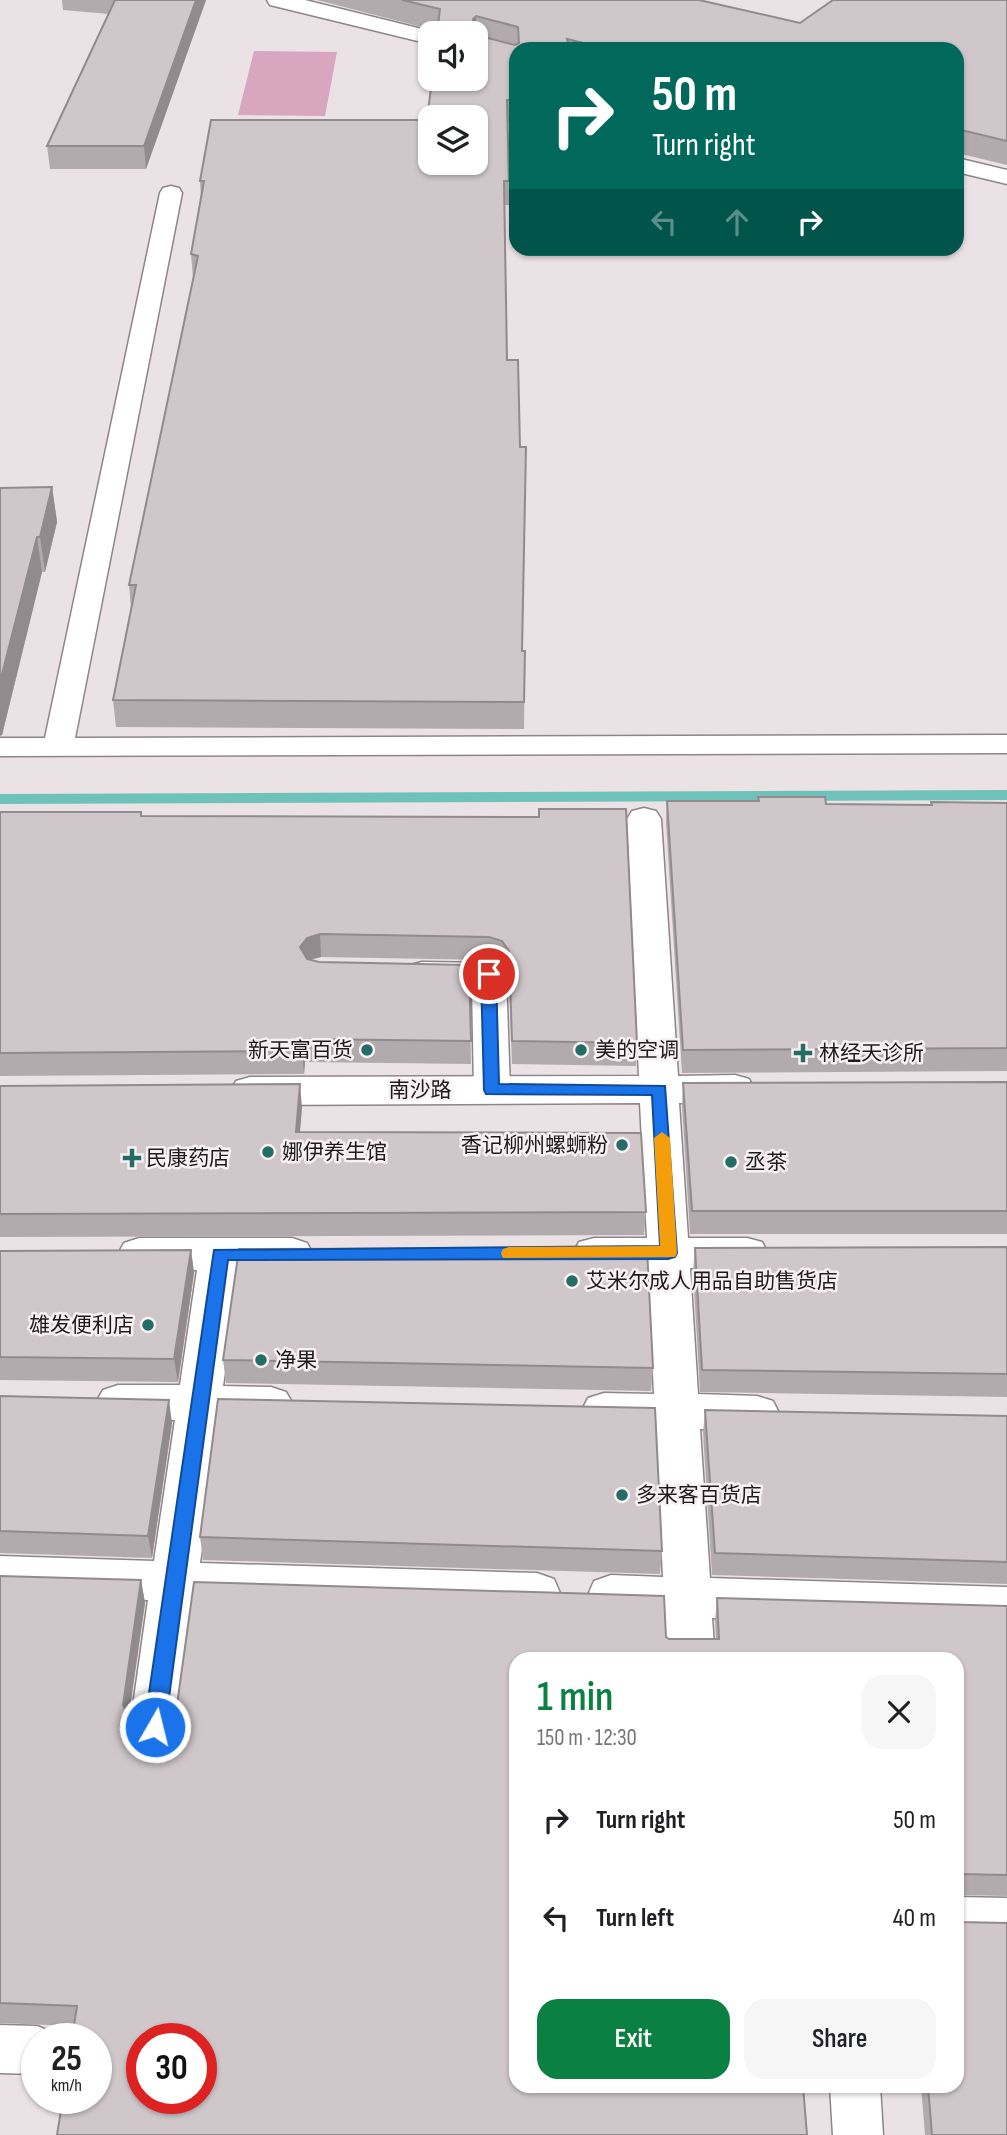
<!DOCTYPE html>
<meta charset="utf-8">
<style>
:root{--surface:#fff;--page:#f6f6f6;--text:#202124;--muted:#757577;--accent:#0b8043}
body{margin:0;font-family:"Sofia Sans Condensed","Noto Sans SC",sans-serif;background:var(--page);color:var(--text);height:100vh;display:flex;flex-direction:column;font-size:26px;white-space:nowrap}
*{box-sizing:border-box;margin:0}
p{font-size:23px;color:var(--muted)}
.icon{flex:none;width:38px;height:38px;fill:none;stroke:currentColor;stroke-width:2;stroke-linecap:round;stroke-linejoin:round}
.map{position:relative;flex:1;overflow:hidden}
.sheet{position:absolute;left:509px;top:1652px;width:455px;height:441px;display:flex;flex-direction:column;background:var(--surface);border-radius:21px;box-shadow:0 2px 5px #0004}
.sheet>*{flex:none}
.banner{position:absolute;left:509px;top:42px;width:455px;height:214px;border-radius:21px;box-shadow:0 2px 5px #0004;background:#00695c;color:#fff;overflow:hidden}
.tools{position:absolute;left:418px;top:21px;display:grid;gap:14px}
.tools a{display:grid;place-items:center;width:70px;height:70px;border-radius:14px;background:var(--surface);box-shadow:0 2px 5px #0004;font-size:35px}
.speed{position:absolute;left:21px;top:2023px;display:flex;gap:14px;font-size:35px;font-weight:700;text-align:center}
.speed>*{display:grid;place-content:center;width:91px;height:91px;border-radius:50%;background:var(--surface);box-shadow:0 2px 5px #0004;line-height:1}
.speed small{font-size:18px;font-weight:400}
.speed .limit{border:10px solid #d22;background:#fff;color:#111}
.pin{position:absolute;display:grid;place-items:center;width:60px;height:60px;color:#fff;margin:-30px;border:4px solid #fff;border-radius:50%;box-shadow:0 2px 7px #0007}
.me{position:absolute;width:77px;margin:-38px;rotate:8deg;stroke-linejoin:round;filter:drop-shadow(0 0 5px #0008)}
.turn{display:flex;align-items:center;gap:24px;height:147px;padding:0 28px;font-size:32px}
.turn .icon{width:91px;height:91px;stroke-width:2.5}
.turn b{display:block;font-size:49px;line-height:60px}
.lanes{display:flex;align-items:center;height:66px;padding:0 28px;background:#0003;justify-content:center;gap:35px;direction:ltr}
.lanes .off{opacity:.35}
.round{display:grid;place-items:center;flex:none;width:74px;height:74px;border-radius:21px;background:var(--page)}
.summary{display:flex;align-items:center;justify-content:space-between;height:119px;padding:0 28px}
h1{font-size:42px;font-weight:600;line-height:52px;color:var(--accent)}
.action{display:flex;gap:14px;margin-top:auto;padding:14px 28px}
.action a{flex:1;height:80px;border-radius:21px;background:var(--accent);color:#fff;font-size:28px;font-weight:600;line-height:80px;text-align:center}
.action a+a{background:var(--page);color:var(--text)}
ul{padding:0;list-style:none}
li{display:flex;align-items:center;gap:21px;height:98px;padding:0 28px}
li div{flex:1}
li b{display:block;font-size:26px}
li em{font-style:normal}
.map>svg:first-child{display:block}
</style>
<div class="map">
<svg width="1007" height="2135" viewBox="0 0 1007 2135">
<rect width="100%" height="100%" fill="#ebe2e6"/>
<polygon fill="#d9a6bf" points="254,51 337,52 325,116 238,115"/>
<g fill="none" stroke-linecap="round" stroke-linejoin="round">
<polygon fill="#6fc2b9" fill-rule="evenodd" points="1007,790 1007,800 0,804 0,794"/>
<defs>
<g id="lane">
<polygon points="171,186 179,188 182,193 75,738 1007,735 1007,753 0,756 0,738 45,738 160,193 163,188"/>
<polygon points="422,962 489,963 501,966 506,974 510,1090 504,1099 492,1102 480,1099 474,1090 472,985 422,984 410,981 405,973 410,965"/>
<polygon points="957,1897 1007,1898 1007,1942 957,1941"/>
<polygon points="0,2025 37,2026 54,2033 57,2039 37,2039 37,2074 0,2073"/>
<polygon points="830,2086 880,2086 883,2135 833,2135"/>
</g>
<g id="street">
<polygon points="267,0 305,0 438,33 430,33 430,44 270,5"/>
<polygon points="957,158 1007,170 1007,184 957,172"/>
<polygon points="644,808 656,811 661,819 678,1076 735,1075 749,1079 754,1089 749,1099 735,1103 679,1103 688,1238 747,1238 762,1242 768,1253 762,1264 747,1268 690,1268 698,1394 757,1396 773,1401 779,1413 773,1425 757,1430 700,1429 710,1578 1007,1587 1007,1627 712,1618 715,1659 667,1659 665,1616 611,1615 594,1609 588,1595 594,1581 611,1575 663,1577 656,1428 604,1427 588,1422 582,1410 588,1398 604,1393 654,1394 648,1268 594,1268 579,1264 573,1253 579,1242 594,1238 647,1238 640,1103 250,1105 236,1101 231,1091 236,1081 250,1077 639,1076 627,819 632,811"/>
<polygon points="139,1238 292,1238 307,1243 313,1254 307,1265 292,1270 239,1270 223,1386 271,1387 286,1392 293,1404 286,1416 271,1421 219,1421 200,1563 537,1573 554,1579 560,1593 554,1607 537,1613 195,1602 178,1727 171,1742 154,1749 137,1742 130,1727 148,1600 0,1596 0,1556 154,1561 175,1420 118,1419 103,1414 96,1402 103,1390 118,1385 180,1385 197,1270 139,1270 124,1265 118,1254 124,1243"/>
</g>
</defs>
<use href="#lane" stroke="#8d8589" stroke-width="3"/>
<use href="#street" stroke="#8d8589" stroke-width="3"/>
<use href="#lane" fill="#fff" fill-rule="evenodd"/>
<use href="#street" fill="#fff" fill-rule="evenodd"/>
</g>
<g fill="#b2abae">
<polygon points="62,0 206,0 146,169 50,169 47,146 109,14 63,10"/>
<polygon points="317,0 699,0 800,23 1007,0 1007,165 957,153 957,49 516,49 516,123 508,123 509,205 505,205 507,360 522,651 525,651 524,729 116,727 113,700 131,608 129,585 193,278 191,254 201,198 200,181 427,120 437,31"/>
<polygon points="52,487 57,522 45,572 42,572 2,735 0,488"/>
<polygon points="758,797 826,804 931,805 931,802 1007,803 1007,1071 682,1073 666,823 667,801 758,801"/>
<polygon points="0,812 142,816 539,817 637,1043 636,1066 512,1064 509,974 502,963 489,960 321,957 311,960 319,962 469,965 471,1064 305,1062 304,1074 0,1076"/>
<polygon points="1007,1082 1007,1234 690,1234 682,1106 683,1083"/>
<polygon points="0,1086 302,1107 300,1132 646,1212 644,1235 0,1237"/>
<polygon points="1007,1247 1007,1397 700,1392 693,1271 695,1248"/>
<polygon points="191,1250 194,1273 178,1382 0,1380 0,1251"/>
<polygon points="223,1360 653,1368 651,1391 226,1383"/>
<polygon points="0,1396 172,1423 152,1558 0,1553"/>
<polygon points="705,1410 1007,1416 1007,1584 712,1575 703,1433"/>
<polygon points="200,1537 662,1551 660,1574 203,1560"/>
<polygon points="0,1576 141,1580 145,1603 129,1716 132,1723 149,1730 666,1637 669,1639 716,1639 715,1621 717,1598 1007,1606 1007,1896 961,1895 961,1922 1007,2135 925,2135 921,2086 957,2086 957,1659 74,2026 0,2023"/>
</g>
<g fill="#918b8d">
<polygon points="196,0 206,0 146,169 144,146"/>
<polygon points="476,16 477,38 476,39 476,33 473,33 473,19"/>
<polygon points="52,487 57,522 45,572 40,537"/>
<polygon points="37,537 42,572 2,735 0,736 0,682"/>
<polygon points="320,934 321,957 308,960 300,947 307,938"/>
<polygon points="303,1039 305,1062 304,1074 302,1051"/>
<polygon points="300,1084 302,1107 298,1155 296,1132"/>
<polygon points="191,1250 194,1273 178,1382 174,1359"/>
<polygon points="169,1400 172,1423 152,1558 148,1536"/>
<polygon points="141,1580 145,1603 127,1727 123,1705"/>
</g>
<g fill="#cfc7ca" stroke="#918b8d" stroke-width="2" fill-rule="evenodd">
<polygon points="115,0 196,0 144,146 47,146"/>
<path d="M 402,0 L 699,0 L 800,23 L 833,0 L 1007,0 L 1007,141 L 957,129 L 957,49 L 608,49 L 567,39 L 570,49 L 516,49 L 516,100 L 507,100 L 509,181 L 504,181 L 507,360 L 518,360 L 520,447 L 526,447 L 522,651 L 525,651 L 524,702 L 113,700 L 136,585 L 129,585 L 198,256 L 191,254 L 204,181 L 200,181 L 211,120 L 427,120 L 432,79 L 476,79 L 476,35 L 515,45 L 519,43 L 518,27 L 476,16 L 473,19 L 475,33 L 437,33 L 440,9 ZM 430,117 L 476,117 L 476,163 L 430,163 Z"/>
<polygon points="52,487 40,537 37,537 0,682 0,488"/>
<polygon points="758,797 825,797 826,804 932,805 931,802 1007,803 1007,1048 683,1050 667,801 759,801"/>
<polygon points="539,809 626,809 637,1043 512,1041 509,951 502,941 489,937 320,934 307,938 300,947 307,959 319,962 469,965 471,1041 303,1039 302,1051 0,1053 0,812 141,812 141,816 539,817"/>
<polygon points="1007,1082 1007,1211 692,1211 683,1083"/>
<polygon points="300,1084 296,1132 641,1133 646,1212 0,1214 0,1086"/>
<polygon points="1007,1247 1007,1374 702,1370 695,1248"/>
<polygon points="647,1248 653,1368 223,1360 239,1249"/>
<polygon points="191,1250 174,1359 0,1357 0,1251"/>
<polygon points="0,1396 169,1400 148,1536 0,1531"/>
<polygon points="218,1399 655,1408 662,1551 200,1537"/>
<polygon points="705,1410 1007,1416 1007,1562 715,1553"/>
<path d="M 0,1576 L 141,1580 L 123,1705 L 132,1723 L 149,1730 L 168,1723 L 177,1705 L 194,1582 L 664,1596 L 666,1637 L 669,1639 L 719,1639 L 717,1598 L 1007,1606 L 1007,1875 L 961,1874 L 961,1922 L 1007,1923 L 1007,2135 L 932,2135 L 928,2086 L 957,2086 L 957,1659 L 516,1659 L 516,2086 L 803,2086 L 807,2135 L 57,2135 L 63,2098 L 96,2098 L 96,2039 L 72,2039 L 77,2006 L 0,2003 ZM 142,2039 L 201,2039 L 201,2098 L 142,2098 Z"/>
</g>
<polygon fill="#1a73e8" stroke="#114b97" stroke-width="2" points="489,969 496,974 499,1084 665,1086 677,1253 675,1257 668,1259 228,1260 165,1727 162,1733 155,1736 147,1733 144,1727 214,1250 660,1246 652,1095 486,1094 484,1090 481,974"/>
<polygon fill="#f59e0b" points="662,1132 670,1138 677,1253 675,1257 503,1258 501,1253 503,1249 509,1247 660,1246 654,1138"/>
<g fill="#246d66" stroke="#f8f0f3" stroke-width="2.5">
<circle cx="367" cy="1050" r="7"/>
<circle cx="581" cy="1050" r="7"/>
<path d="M799.5 1042.5h7v7h7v7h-7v7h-7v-7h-7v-7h7z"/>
<circle cx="622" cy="1145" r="7"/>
<circle cx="268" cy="1152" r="7"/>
<path d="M128.5 1147.5h7v7h7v7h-7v7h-7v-7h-7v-7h7z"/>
<circle cx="731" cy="1162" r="7"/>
<circle cx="572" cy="1281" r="7"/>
<circle cx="148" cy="1325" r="7"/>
<circle cx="261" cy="1360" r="7"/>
<circle cx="622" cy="1495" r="7"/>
</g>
<g text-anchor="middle" stroke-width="5" stroke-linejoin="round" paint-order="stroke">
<g font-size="21" fill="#1e1b1c" stroke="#f8f0f3" text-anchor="start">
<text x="353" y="1057" text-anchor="end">新天富百货</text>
<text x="595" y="1057">美的空调</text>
<text x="819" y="1060">林经天诊所</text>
<text x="608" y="1152" text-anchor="end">香记柳州螺蛳粉</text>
<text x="282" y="1159">娜伊养生馆</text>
<text x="146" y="1165">民康药店</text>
<text x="745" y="1169">丞茶</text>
<text x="586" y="1288">艾米尔成人用品自助售货店</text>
<text x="134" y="1332" text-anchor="end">雄发便利店</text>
<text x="275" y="1367">净果</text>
<text x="636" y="1502">多来客百货店</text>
</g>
<g font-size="21" fill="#1e1b1c" stroke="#f8f0f3">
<text x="420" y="1097">南沙路</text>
</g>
</g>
</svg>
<div class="tools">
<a><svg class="icon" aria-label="sound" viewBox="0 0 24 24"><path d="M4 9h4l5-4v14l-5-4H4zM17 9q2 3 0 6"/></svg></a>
<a><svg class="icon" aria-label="layers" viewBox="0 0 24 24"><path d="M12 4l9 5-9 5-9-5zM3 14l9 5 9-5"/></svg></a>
</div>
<div class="speed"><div>25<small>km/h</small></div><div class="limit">30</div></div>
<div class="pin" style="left:489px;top:974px;background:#d93025"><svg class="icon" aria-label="arrive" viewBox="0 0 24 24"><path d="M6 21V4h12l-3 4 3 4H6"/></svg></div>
<svg class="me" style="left:155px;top:1727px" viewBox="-20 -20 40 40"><circle r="17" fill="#1a73e8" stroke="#fff" stroke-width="3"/><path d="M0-11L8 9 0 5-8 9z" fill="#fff"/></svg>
<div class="banner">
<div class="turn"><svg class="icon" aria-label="right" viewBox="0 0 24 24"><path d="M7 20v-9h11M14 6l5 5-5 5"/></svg><div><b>50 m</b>Turn right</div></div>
<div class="lanes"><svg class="icon off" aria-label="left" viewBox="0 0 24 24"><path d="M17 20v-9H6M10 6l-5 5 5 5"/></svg><svg class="icon off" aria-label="ahead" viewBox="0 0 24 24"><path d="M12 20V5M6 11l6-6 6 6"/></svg><svg class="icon" aria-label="right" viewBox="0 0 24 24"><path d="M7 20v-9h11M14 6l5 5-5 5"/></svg></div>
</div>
<section class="sheet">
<div class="summary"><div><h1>1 min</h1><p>150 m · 12:30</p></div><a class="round"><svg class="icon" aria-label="close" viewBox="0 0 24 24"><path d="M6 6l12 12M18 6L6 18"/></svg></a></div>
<ul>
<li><svg class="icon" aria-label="right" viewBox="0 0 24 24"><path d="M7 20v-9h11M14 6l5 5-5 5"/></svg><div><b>Turn right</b></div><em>50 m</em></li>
<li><svg class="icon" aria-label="left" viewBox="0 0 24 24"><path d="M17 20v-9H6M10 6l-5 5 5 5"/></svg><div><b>Turn left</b></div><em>40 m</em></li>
</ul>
<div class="action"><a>Exit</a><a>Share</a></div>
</section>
</div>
